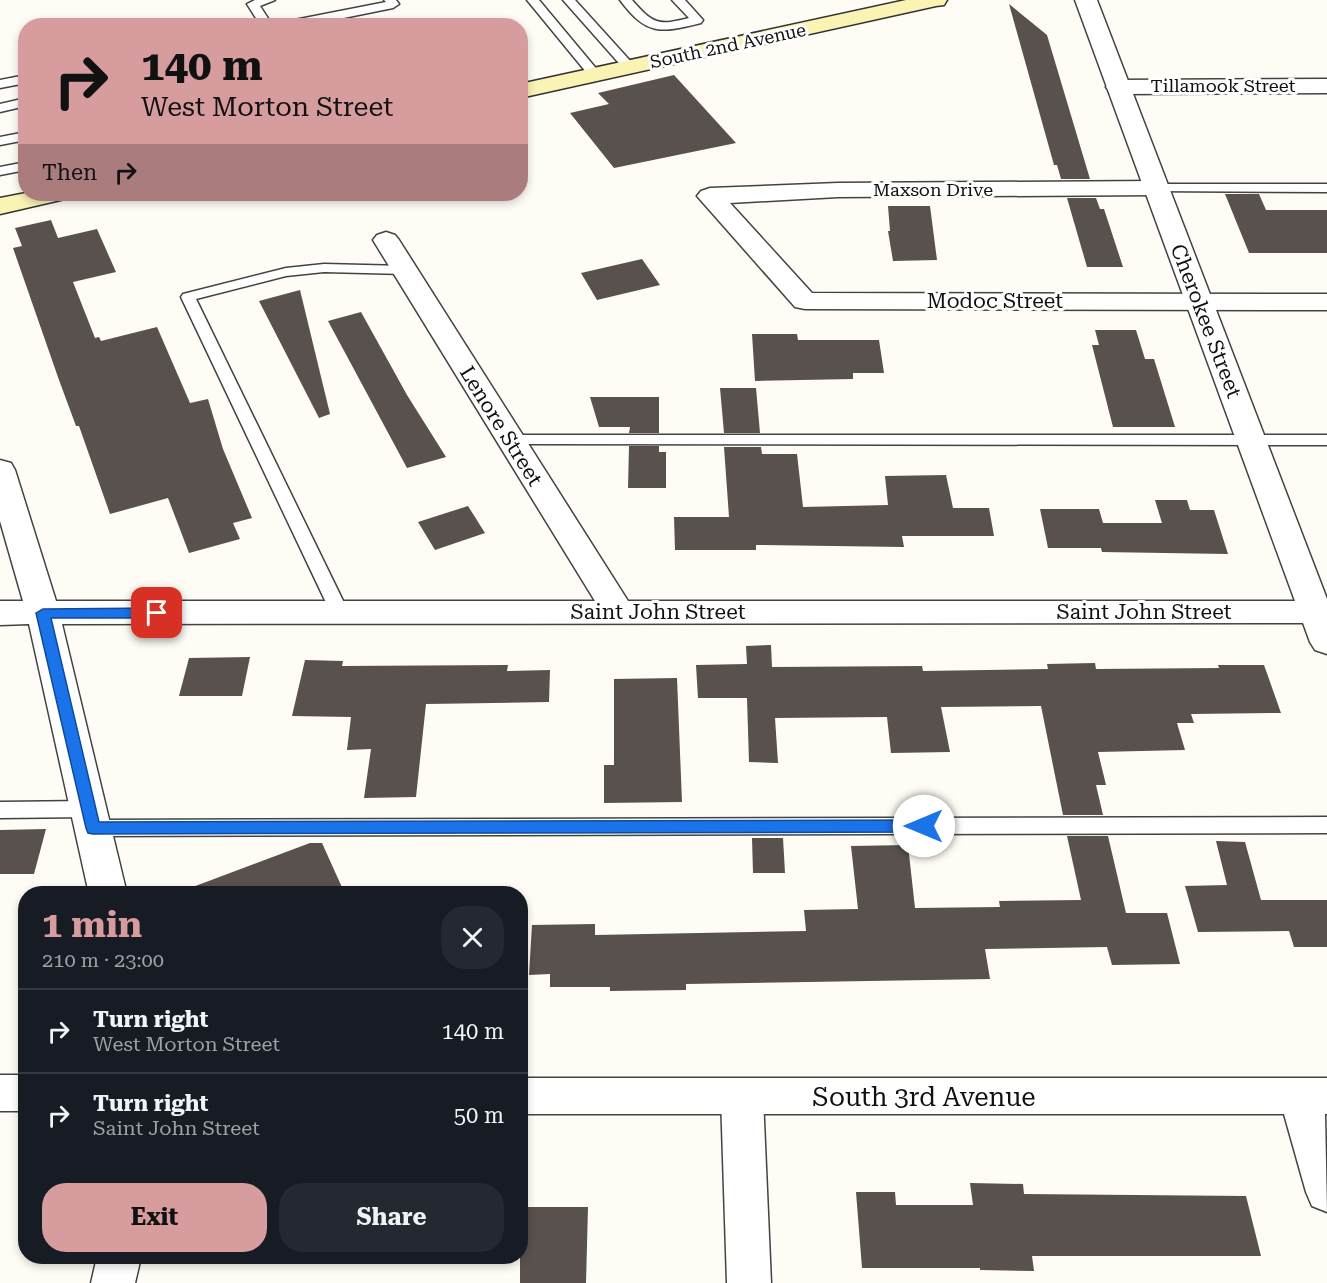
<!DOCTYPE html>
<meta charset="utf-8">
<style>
:root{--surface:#171b24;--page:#242831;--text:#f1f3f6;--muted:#9ea1a6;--line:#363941;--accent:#d69c9e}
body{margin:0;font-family:"Roboto Serif",serif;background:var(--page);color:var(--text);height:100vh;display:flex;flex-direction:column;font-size:22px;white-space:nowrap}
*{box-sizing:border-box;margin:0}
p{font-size:20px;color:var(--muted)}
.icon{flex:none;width:33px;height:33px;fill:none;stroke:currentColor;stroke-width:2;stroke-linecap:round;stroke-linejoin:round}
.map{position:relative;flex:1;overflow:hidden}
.side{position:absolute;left:18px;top:886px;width:510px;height:378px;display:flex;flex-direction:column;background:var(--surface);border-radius:24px;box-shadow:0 3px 9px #0003}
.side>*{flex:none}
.banner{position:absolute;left:18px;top:18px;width:510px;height:183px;border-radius:24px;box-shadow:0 3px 9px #0003;background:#d69c9e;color:#111;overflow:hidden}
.pin{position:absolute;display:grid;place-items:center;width:51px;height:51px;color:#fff;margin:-26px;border-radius:12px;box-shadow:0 3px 9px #0006}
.me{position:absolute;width:66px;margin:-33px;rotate:270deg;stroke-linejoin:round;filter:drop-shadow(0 0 4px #0008)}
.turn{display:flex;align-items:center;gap:21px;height:126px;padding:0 24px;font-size:27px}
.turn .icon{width:78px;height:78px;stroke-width:2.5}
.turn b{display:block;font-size:42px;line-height:51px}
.then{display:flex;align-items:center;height:57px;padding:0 24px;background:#0003;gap:12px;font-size:22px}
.round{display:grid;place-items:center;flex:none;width:63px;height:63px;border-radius:24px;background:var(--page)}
.head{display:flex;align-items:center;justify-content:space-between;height:102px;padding:0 24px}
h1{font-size:36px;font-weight:700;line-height:45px;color:var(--accent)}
.action{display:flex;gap:12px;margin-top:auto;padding:12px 24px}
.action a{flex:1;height:69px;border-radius:24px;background:var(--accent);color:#111;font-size:24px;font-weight:700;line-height:69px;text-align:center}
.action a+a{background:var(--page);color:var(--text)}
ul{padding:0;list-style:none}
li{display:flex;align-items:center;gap:18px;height:84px;padding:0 24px;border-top:2px solid var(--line)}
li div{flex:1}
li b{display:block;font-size:22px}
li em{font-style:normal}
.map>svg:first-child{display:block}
</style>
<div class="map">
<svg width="1327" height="1283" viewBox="0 0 1327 1283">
<rect width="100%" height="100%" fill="#fefcf4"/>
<g fill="#58514d">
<polygon points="1009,4 1047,35 1090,179 1061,179 1057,165 1054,165"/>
<polygon points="674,75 736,143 614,168 570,113 609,104 598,93"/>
<polygon points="1225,194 1259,194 1266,210 1327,210 1327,253 1249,253"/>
<polygon points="1067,198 1096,198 1100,209 1104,209 1123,267 1087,267"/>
<polygon points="888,206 930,206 937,260 893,261 888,231 890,231"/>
<polygon points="51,220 58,238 97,229 116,272 73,282 95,338 99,337 101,341 157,327 190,403 208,399 223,449 252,518 233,523 240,539 189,553 168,498 110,514 79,426 76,426 59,380 13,248 22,246 15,228"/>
<polygon points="642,259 660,285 597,300 581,273"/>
<polygon points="300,290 330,414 319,418 259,301"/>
<polygon points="361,312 407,395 446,457 407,468 328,321"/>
<polygon points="1095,330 1136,330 1145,359 1154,359 1175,427 1113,427 1092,345 1099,345"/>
<polygon points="752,334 797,334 798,340 879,340 884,373 853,373 853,379 755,381"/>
<polygon points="720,388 756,388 760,433 724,433"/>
<polygon points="590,397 659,397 659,433 629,433 630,427 599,427"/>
<polygon points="629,446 659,446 659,452 666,452 666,488 628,488"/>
<polygon points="724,447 761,447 762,454 797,454 803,507 888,505 885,476 946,475 953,508 989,508 994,536 902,536 904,547 756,545 756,550 675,550 674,517 729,517"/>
<polygon points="1155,500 1187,500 1190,510 1214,510 1228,554 1102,552 1101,548 1048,548 1040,509 1099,509 1103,523 1162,523"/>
<polygon points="468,506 485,533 435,550 418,522"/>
<polygon points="771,645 772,667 922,666 923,671 1048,669 1047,664 1095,663 1096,669 1219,668 1218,665 1264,665 1281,713 1191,714 1194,723 1177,723 1185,750 1098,752 1106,785 1096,785 1103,815 1063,815 1041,706 941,707 950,752 891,753 887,717 775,718 778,763 749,762 747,698 698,698 696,665 747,664 746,646"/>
<polygon points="250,657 242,696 179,696 189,658"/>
<polygon points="305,660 343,661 342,666 508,665 507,671 550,670 549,702 426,704 416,797 364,798 371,749 347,750 351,717 292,716"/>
<polygon points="677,678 682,802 604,803 604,765 614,765 614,679"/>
<polygon points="46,829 34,874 0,874 0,830"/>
<polygon points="1067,836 1108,836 1126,913 1167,913 1180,964 1112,965 1107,947 985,949 990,979 686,984 686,990 610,991 610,987 550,987 550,974 529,975 532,925 595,924 595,935 806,931 804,910 858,909 851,846 908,845 915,908 1000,907 999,901 1081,900"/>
<polygon points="752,838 783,838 785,873 753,873"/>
<polygon points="1216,841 1245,842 1261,900 1327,900 1327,947 1294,947 1289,931 1198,932 1185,886 1227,885"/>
<polygon points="310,843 322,843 345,894 182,894 182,891"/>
<polygon points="970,1183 1023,1184 1024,1194 1246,1196 1261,1256 1032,1256 1034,1271 980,1270 980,1268 862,1268 856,1192 895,1192 896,1205 973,1205"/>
<polygon points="520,1207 588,1207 586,1283 520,1283"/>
</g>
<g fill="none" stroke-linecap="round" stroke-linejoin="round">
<defs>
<g id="service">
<polygon points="255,0 275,0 260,6 273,26 261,26 247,4"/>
<polygon points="384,0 396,0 399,4 393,8 304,26 278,26 284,22 386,2"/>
<polygon points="527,0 539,0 599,72 601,75 599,78 591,78"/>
<polygon points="563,0 575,0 633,64 635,67 633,70 625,70"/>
<path d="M 620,0 L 632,0 C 653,24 658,26 689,18 L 672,0 L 685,0 L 703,20 L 701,23 C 660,33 647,36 620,0 Z"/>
<polygon points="26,75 26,83 0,88 0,80"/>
<polygon points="26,98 26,106 0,112 0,104"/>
<polygon points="26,132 26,140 0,145 0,137"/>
<polygon points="26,162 26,170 0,175 0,167"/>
<polygon points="1156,184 1327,184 1327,192 1151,191 1149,188 1151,185"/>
<polygon points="324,264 405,266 412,270 405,274 324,272 286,276 196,299 349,613 346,617 340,619 334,617 331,613 181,297 183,294 286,268"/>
<polygon points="509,435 1327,435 1327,445 503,444 501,440"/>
<polygon points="89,801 96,804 99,809 96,814 89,817 0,818 0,802"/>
<polygon points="1327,817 1327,833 93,836 86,834 83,828 86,822 93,820"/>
</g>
<g id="minor">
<polygon points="1327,79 1327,93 1118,94 1110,92 1106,87 1110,82 1118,80"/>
<polygon points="1156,181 1165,183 1168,188 1165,193 1156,195 838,197 730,203 812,293 1327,294 1327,310 805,309 795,307 697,196 701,191 710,188 838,183"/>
<polygon points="386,232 395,235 399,240 628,601 1327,601 1327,623 62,624 127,894 89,894 29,624 0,625 0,601 23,601 0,521 0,460 11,463 15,470 56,601 595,601 373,240 377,235"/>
<polygon points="742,1079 757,1084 763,1097 771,1283 727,1283 721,1097 727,1084"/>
<polygon points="97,1257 141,1257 135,1283 91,1283"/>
</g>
<g id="tertiary">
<polygon points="1075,0 1097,0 1327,599 1327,654 1315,650 1310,642"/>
<rect x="0" y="1075" width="26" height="36"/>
<polygon points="520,1078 1327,1078 1327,1114 1325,1114 1327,1212 1312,1206 1306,1192 1284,1114 520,1114"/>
</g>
<g id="secondary">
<polygon points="906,0 947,0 944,5 936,6 520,98 520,84"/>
<polygon points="26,193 68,194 65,199 0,214 0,198"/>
</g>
</defs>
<use href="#service" stroke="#434343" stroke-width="3"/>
<use href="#minor" stroke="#434343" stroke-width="3"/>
<use href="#tertiary" stroke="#434343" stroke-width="3"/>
<use href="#secondary" stroke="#323232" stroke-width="3"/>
<use href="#service" fill="#fff" fill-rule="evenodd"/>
<use href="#minor" fill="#fff" fill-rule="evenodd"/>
<use href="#tertiary" fill="#fff" fill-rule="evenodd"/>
<use href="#secondary" fill="#f9f3b4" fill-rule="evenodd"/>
</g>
<polygon fill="#1a73e8" stroke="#114b97" stroke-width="1.5" points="157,608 164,613 157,618 51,618 99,822 924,820 929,822 931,826 929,830 924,832 93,834 88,833 86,828 36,613 43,609"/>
<g text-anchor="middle" stroke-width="6" stroke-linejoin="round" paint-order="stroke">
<g font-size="18" fill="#101010" stroke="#fff">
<text transform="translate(728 46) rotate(-12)" y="6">South 2nd Avenue</text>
<text x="1223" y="92">Tillamook Street</text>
<text x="933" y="196">Maxson Drive</text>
</g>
<g font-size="21" fill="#101010" stroke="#fff">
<text x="995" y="308">Modoc Street</text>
<text transform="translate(1206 321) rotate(69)" y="7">Cherokee Street</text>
<text transform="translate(501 426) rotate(58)" y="7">Lenore Street</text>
<text x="658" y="619">Saint John Street</text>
<text x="1144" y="619">Saint John Street</text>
</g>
<g font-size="26" fill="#101010" stroke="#fff">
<text x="924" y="1106">South 3rd Avenue</text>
</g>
</g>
</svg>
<div class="pin" style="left:157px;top:613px;background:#d93025"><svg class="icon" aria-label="arrive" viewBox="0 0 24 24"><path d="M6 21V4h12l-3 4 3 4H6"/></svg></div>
<svg class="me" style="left:924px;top:826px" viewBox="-20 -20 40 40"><circle r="19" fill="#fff"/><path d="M0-13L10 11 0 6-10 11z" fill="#1a73e8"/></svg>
<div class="banner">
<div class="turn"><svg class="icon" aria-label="right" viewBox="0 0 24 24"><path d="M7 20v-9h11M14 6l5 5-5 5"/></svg><div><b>140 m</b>West Morton Street</div></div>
<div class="then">Then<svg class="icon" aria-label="right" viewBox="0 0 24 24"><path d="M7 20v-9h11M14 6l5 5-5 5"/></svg></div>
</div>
<section class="side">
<div class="head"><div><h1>1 min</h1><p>210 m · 23:00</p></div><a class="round"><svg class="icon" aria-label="close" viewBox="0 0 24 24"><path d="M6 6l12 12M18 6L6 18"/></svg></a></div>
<ul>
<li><svg class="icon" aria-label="right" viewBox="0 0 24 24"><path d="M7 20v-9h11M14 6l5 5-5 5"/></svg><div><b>Turn right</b><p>West Morton Street</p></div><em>140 m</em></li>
<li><svg class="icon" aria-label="right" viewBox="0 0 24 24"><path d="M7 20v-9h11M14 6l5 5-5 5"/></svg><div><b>Turn right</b><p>Saint John Street</p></div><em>50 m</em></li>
</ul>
<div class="action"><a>Exit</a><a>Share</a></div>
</section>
</div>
